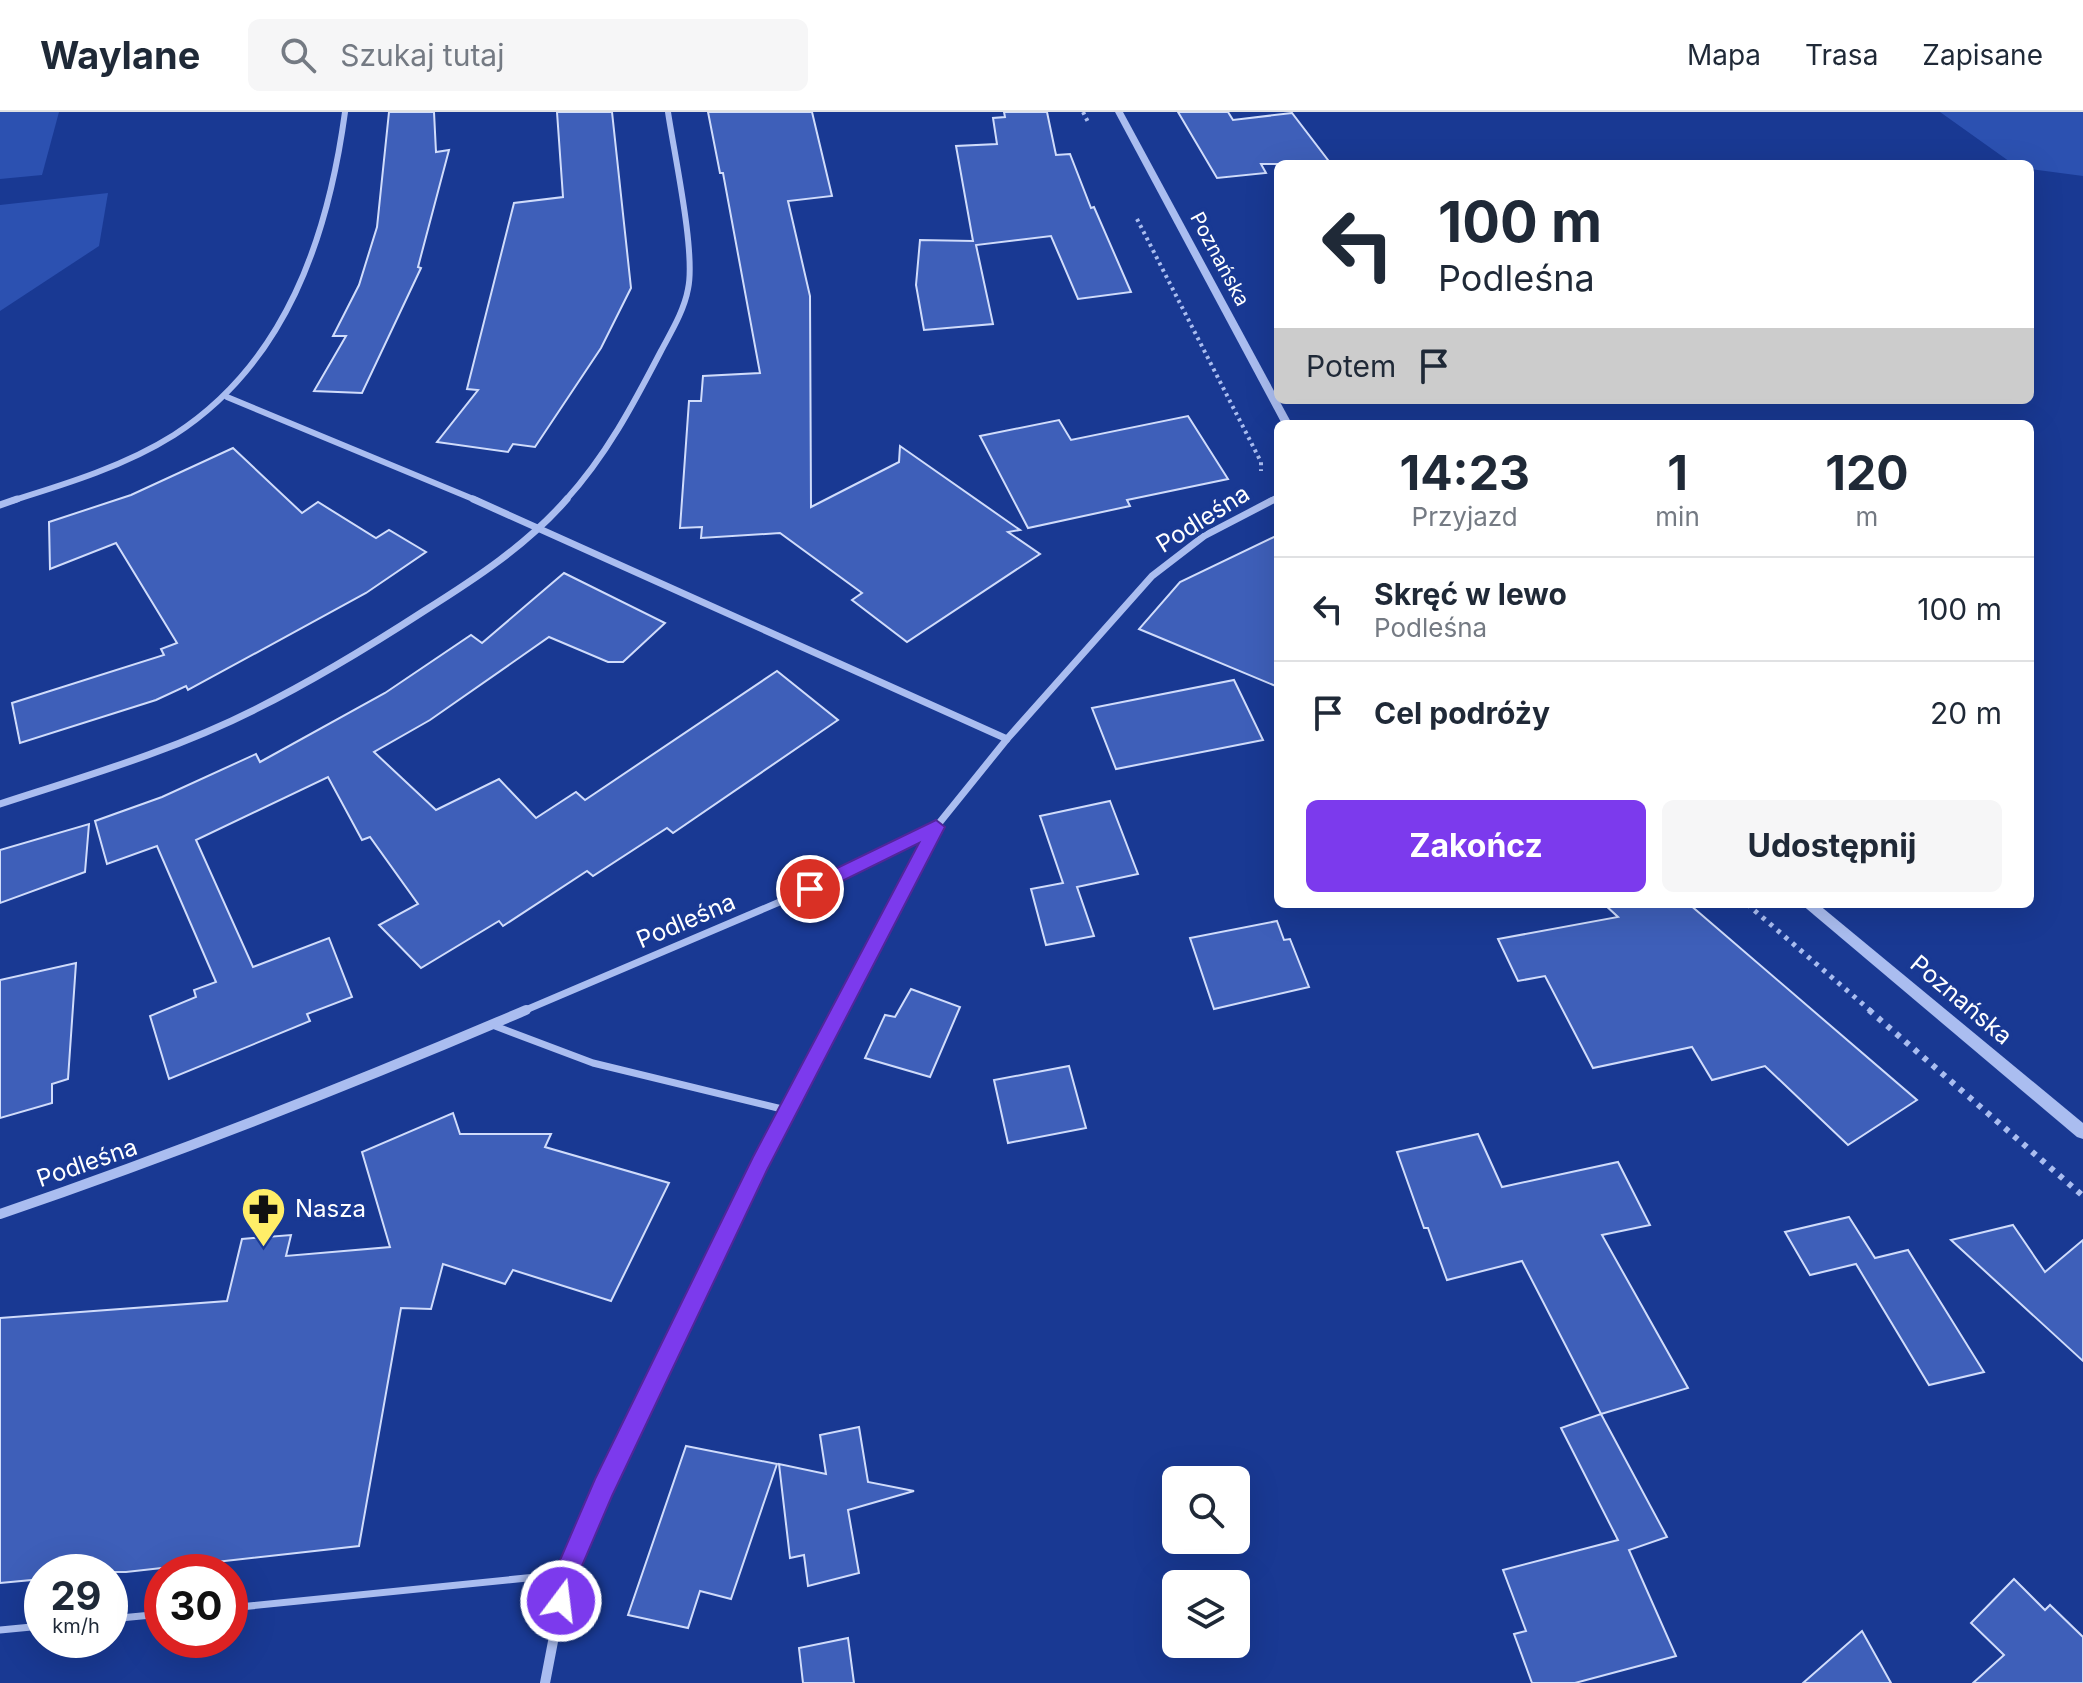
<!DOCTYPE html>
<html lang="pl">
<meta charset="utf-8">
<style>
:root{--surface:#fff;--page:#f6f6f7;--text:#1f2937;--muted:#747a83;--line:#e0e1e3;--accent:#7c3aed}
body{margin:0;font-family:Inter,sans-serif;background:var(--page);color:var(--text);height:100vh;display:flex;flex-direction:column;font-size:30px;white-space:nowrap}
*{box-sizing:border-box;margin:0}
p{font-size:26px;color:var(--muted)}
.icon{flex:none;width:44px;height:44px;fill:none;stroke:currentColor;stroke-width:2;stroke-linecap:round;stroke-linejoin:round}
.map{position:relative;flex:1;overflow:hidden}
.details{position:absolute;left:1274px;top:308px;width:760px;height:488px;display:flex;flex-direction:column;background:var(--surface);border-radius:12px;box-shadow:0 8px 32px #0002}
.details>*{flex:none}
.banner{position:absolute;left:1274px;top:48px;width:760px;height:244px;border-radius:12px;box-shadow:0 8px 32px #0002;background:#fff;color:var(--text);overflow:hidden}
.buttons{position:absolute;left:1162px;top:1354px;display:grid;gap:16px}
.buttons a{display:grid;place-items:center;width:88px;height:88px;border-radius:12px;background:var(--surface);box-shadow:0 8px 32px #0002;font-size:40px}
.speed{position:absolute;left:24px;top:1442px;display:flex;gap:16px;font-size:40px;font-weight:700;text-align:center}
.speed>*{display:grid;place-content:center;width:104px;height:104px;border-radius:50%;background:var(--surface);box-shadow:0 8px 32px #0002;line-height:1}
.speed small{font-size:20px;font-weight:400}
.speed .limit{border:12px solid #d22;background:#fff;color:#111}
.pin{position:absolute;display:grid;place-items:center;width:68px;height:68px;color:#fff;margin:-34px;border:4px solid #fff;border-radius:50%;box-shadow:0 2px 8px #0007}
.me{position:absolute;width:88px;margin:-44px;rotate:15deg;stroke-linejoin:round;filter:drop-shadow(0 0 6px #0008)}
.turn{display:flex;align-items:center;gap:28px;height:168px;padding:0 32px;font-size:36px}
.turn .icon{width:104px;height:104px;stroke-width:2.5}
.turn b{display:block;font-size:56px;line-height:68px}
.then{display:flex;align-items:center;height:76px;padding:0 32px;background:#0003;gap:16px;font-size:30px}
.eta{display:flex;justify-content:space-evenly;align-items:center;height:136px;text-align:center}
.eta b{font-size:48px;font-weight:700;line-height:56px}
.primary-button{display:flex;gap:16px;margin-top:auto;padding:16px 32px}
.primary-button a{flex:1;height:92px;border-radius:12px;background:var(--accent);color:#fff;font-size:32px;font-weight:700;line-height:92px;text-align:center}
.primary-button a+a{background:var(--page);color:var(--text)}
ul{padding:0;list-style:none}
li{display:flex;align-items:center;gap:24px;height:104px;padding:0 32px;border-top:2px solid var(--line)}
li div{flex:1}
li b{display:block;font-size:30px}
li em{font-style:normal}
header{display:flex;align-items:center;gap:48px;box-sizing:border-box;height:112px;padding:0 40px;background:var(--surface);border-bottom:2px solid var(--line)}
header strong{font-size:38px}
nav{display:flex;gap:44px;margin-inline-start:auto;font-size:28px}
.search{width:560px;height:72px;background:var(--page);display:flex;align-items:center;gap:20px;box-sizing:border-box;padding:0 28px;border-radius:12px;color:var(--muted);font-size:30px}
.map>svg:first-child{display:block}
</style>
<header>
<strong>Waylane</strong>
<div class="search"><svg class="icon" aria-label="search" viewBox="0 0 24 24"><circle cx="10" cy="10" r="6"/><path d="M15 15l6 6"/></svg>Szukaj tutaj</div>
<nav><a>Mapa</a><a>Trasa</a><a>Zapisane</a></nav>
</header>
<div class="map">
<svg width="2083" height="1571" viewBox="0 0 2083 1571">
<rect width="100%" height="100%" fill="#193993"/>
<g fill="#2c51b1">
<polygon points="0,0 59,0 42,63 0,67"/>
<polygon points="1940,0 2083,0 2083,64 2030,57 2030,52 2013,52"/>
<polygon points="108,81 99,134 0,199 0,93"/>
</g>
<g fill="#3e5fb9" stroke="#d0dcfb" stroke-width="2">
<polygon points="389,0 434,0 436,40 449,38 418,155 421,156 362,281 314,279 346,224 333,224 359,173 377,115"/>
<polygon points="557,0 612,0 631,176 601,236 535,335 513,332 508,340 437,330 478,278 467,277 514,91 563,85"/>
<polygon points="708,0 812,0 832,84 788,89 810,184 811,395 899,350 900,334 1020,418 1008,420 1040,442 907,530 852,488 862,481 780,421 701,426 702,415 680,416 689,289 701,289 703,264 760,261 723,61 720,61"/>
<polygon points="1004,0 1047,0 1056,43 1070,42 1091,96 1094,95 1131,180 1078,187 1051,124 976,133 993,212 924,218 916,173 920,128 973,129 956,34 997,32 993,6 1005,5"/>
<polygon points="1178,0 1228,0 1233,8 1292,1 1331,52 1261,52 1266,61 1217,66"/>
<polygon points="1188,304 1228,367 1127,388 1130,394 1028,416 980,324 1059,308 1071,328"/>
<polygon points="233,336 302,401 318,390 376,426 389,418 426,440 366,481 188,578 186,574 156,588 20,631 12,591 164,543 161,537 177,531 116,431 50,457 49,410 131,383"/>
<polygon points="1278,423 1278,575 1139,517 1180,470"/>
<polygon points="564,461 665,511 623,550 608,550 549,525 430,608 374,640 436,698 499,667 536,706 576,680 585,688 777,559 838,608 673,721 667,716 593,764 587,759 503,814 499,809 421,856 379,813 418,792 370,725 362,728 328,665 196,728 253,855 329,826 352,885 307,902 310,909 169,967 150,904 196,885 194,878 216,870 157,734 107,752 95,709 162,685 256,642 260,650 385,581 471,523 482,531"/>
<polygon points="1234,568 1263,628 1116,657 1092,596"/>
<polygon points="1110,689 1138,762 1077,775 1094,824 1046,833 1031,777 1063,771 1040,704"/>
<polygon points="89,712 85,760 0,791 0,738"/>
<polygon points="1604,792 1689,792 1917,988 1848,1033 1765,954 1712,968 1692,935 1593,956 1545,864 1518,869 1498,827 1618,805"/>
<polygon points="1277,809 1284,828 1290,827 1309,875 1214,897 1190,826"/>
<polygon points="76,851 68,967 52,972 52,991 0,1006 0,868"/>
<polygon points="911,877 960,895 930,965 865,946 885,903 895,905"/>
<polygon points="1069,954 1086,1016 1008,1031 994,968"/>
<polygon points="453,1001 460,1022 551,1022 545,1035 669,1071 611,1189 513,1158 505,1172 443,1152 431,1197 401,1196 359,1434 126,1460 42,1460 42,1467 0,1471 0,1206 227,1189 242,1127 291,1123 286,1144 390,1135 362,1040"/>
<polygon points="1478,1022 1502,1075 1618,1050 1650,1113 1602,1123 1688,1276 1601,1302 1522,1149 1447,1168 1428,1116 1424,1116 1397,1040"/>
<polygon points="1849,1105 1875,1146 1908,1138 1984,1260 1929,1273 1856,1152 1810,1163 1785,1120"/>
<polygon points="2013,1113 2045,1160 2083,1128 2083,1249 1951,1128"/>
<polygon points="1601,1302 1667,1425 1629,1438 1676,1544 1575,1571 1532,1571 1514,1522 1526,1519 1503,1458 1618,1428 1561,1316"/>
<polygon points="859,1315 868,1370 914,1379 848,1398 859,1461 808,1474 804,1443 790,1446 779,1352 826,1362 820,1323"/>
<polygon points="686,1334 777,1352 731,1487 700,1479 688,1516 628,1503"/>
<polygon points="2014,1467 2045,1498 2050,1493 2083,1525 2083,1571 1973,1571 2004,1543 1971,1511"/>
<polygon points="1862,1519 1891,1571 1803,1571"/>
<polygon points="848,1526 854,1571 803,1571 799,1536"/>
</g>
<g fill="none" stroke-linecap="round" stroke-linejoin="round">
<g stroke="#aabdf0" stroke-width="4" stroke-dasharray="3 4" stroke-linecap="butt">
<polyline points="1083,0 1089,12"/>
<polyline points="1137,107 1261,350 1261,359"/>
</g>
<polyline stroke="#aabdf0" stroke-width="5" stroke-dasharray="4 6" stroke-linecap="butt" points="1747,792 1872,900"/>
<polyline stroke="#aabdf0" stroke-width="6" stroke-dasharray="5 7" stroke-linecap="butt" points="1869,898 2083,1084"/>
<g stroke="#aabdf0" stroke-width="7">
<polyline points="495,914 593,951 786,998"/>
<polyline points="230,1496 566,1462"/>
<polyline points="110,1507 162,1502"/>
<polyline points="0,1518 42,1514"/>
</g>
<g stroke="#aabdf0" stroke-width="6">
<polyline points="227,285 478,389"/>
<path d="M 11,389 C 66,372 125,354 174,323 C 286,251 328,125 345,0"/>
<path d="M 565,389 C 606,344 633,293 661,239 C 671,220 684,199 688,177 C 696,141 674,41 668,0"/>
<polyline points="1271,389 1278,386"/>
</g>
<g stroke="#aabdf0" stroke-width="7">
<polyline points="473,387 1007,627"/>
<polyline points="0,393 17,387"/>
<path d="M 0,692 C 86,664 175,638 256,597 C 314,568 370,534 424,499 C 475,467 527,433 567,387"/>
<polyline points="521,900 810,777 936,715 1007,627 1152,464 1204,424 1275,387"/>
<polyline points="838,900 936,715"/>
</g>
<g stroke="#aabdf0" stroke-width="10">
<path d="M 0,1102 C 178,1041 353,972 526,898"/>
<polyline points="545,1571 566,1462 603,1376 786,998 839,898"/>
</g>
<g fill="#aabdf0" fill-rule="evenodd">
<polygon points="1115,0 1123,0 1292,312 1282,312"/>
<polygon points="1801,792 1818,792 2083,1011 2083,1027 2077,1025"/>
</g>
</g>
<polygon fill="#7c3aed" stroke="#51269a" stroke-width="2" points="936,708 945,715 767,1058 612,1384 578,1463 570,1498 561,1501 552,1498 549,1489 554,1462 595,1367 753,1045 919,731 816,782 804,782 801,777 804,772"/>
<defs>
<symbol id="pharmacy-pin" viewBox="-11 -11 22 30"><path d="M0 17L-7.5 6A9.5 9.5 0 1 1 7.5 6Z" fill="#ffee68" stroke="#193993"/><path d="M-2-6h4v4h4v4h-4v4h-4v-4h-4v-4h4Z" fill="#111"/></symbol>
</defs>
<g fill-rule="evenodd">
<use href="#pharmacy-pin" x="238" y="1072" width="51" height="69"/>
</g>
<g text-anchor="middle" stroke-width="8" stroke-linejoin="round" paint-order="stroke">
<g font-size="20" fill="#fff" stroke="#193993">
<text transform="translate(1220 147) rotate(62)" y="7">Poznańska</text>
</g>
<g font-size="24" fill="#fff" stroke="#193993">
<text transform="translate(1203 407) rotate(-32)" y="8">Podleśna</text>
<text transform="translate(686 809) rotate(-23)" y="8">Podleśna</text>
<text transform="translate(1961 888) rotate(40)" y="8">Poznańska</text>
<text transform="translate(87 1051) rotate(-19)" y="8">Podleśna</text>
</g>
<g font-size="24" fill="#fff" stroke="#193993" text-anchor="start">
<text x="295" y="1105">Nasza</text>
</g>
</g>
</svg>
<div class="buttons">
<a><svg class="icon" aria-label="search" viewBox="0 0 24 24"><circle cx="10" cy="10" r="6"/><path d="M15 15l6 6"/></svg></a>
<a><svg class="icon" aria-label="layers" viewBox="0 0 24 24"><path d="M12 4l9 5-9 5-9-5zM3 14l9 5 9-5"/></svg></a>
</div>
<div class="speed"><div>29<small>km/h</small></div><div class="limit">30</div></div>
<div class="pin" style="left:810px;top:777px;background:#d93025"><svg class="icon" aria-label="arrive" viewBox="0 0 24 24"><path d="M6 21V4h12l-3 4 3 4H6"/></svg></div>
<svg class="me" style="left:561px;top:1489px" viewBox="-20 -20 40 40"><circle r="17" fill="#7c3aed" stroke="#fff" stroke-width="3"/><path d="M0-11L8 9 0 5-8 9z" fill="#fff"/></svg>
<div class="banner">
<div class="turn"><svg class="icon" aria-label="left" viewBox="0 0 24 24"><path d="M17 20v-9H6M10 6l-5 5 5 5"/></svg><div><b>100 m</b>Podleśna</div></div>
<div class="then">Potem<svg class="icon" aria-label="arrive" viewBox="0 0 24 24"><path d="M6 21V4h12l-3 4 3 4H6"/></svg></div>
</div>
<section class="details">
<div class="eta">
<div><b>14:23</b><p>Przyjazd</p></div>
<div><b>1</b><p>min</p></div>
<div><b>120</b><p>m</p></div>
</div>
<ul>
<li><svg class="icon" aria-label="left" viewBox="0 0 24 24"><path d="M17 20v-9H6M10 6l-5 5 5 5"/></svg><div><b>Skręć w lewo</b><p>Podleśna</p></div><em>100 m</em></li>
<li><svg class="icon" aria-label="arrive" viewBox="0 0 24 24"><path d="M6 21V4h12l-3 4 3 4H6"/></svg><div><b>Cel podróży</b></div><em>20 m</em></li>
</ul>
<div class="primary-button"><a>Zakończ</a><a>Udostępnij</a></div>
</section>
</div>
